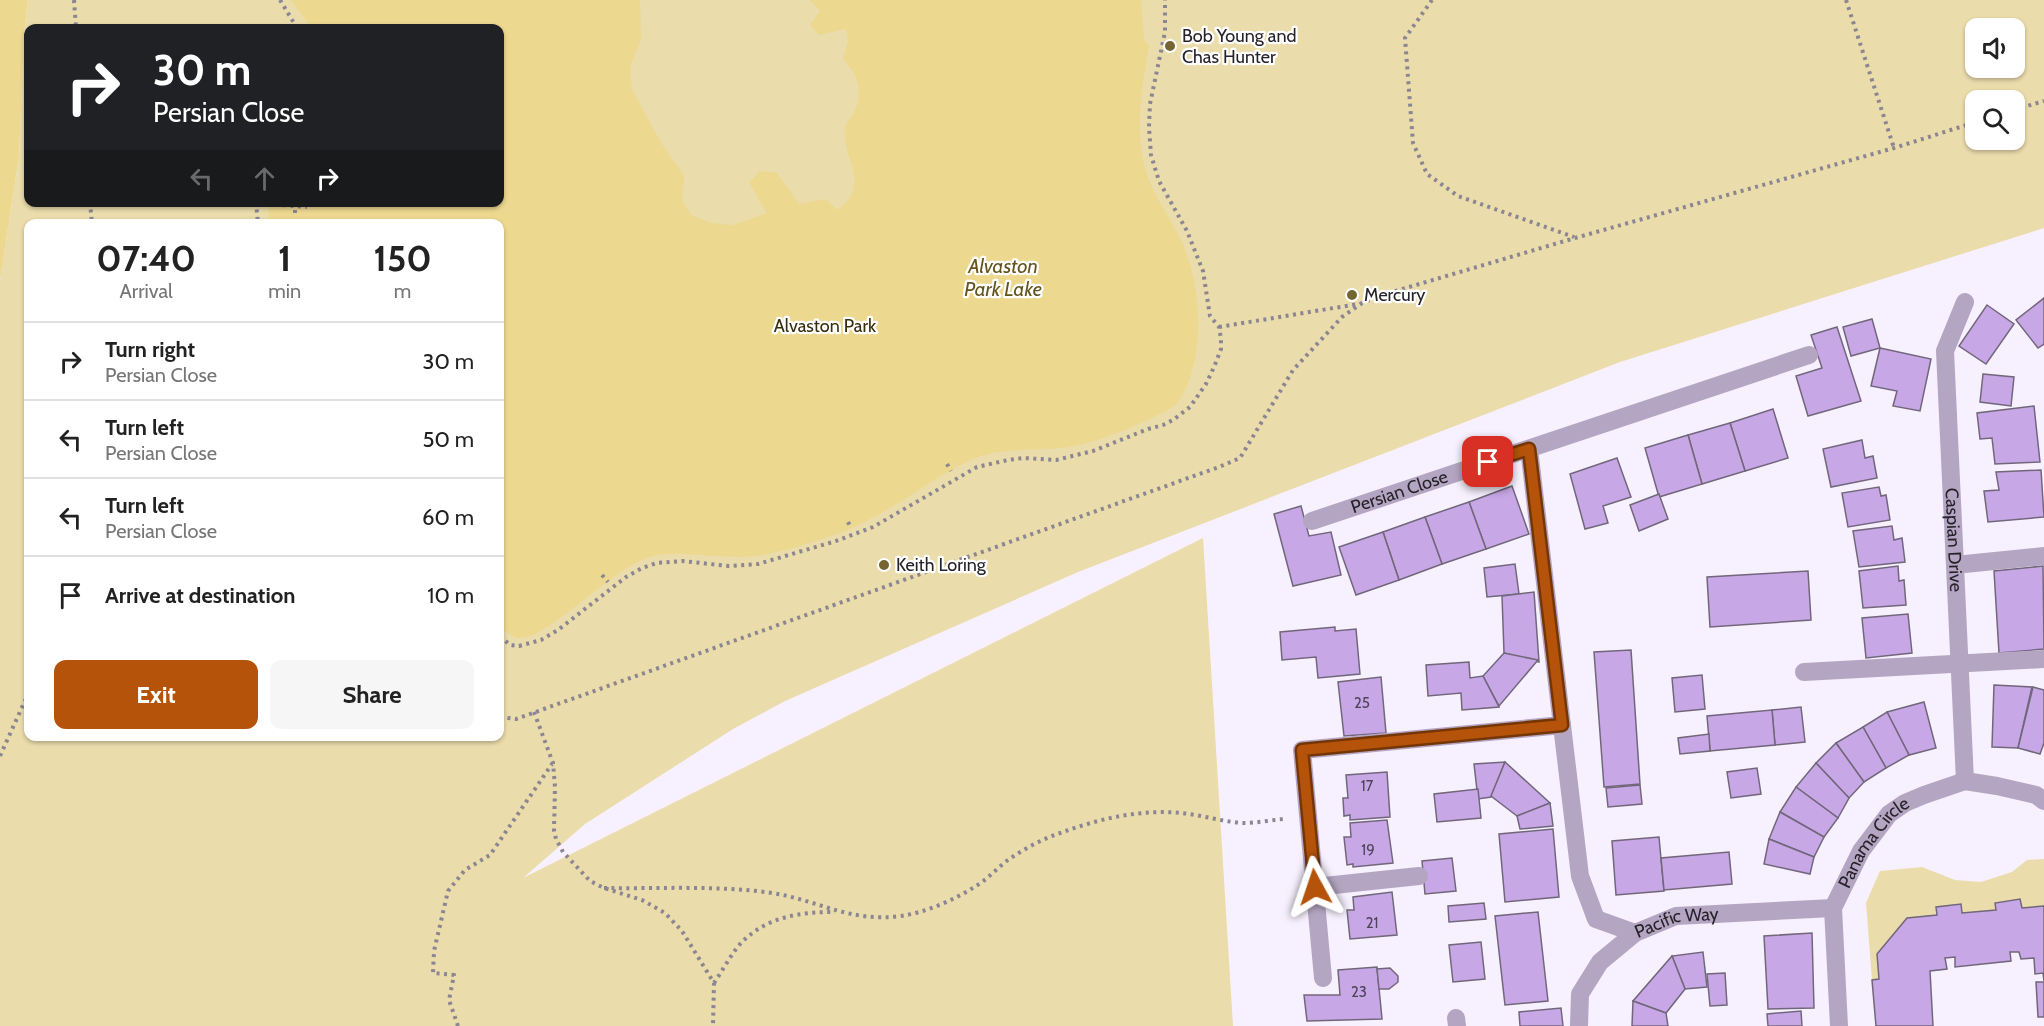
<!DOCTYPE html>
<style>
:root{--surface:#fff;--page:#f6f6f6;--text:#222;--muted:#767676;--line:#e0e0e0;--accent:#b45309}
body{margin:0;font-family:Cabin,sans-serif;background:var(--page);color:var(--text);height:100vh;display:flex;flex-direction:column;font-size:22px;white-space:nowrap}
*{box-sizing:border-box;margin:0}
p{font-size:20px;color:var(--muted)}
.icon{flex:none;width:33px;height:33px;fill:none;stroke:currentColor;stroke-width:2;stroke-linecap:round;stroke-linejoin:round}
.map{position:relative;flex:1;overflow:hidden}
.sheet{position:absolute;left:24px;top:219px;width:480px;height:522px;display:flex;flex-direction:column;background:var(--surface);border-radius:12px;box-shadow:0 2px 4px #0004}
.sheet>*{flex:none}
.banner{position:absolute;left:24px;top:24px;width:480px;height:183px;border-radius:12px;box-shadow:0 2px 4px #0004;background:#202124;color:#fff;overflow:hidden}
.fabs{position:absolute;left:1965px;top:18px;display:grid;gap:12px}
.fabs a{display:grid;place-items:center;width:60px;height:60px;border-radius:12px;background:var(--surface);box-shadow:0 2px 4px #0004;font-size:30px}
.pin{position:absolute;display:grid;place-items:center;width:51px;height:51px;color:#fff;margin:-26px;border-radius:12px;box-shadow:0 3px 9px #0006}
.me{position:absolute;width:66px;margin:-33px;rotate:355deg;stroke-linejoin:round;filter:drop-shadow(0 0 4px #0008)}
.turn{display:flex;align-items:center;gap:21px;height:126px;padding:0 30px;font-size:27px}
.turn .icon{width:78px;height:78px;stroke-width:2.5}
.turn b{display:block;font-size:42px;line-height:51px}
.lanes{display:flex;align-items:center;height:57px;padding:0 30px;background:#0003;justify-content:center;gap:30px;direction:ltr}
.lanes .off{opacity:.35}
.eta{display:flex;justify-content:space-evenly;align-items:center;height:102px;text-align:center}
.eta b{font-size:36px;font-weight:700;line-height:42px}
.primary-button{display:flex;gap:12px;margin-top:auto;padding:12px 30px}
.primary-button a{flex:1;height:69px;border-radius:12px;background:var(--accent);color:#fff;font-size:24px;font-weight:700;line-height:69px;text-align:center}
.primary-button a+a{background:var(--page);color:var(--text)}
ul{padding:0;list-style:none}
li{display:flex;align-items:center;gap:18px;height:78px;padding:0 30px;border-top:2px solid var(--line)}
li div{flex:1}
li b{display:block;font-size:22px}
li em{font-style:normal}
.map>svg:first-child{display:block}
</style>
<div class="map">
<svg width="2044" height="1026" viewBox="0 0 2044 1026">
<rect width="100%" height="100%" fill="#f7f0fe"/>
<g fill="#eadcab" fill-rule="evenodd">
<path d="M 28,0 L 2044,0 L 2044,228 L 1620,362 L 1078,572 L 785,701 L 733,729 L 585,824 L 523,878 L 1203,538 L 1233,1026 L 0,1026 L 0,280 L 19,157 L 24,33 ZM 28,28 L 500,28 L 500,202 L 28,202 ZM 1976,28 L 2014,28 L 2014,68 L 1976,68 ZM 1976,100 L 2014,100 L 2014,140 L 1976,140 ZM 28,224 L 500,224 L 500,736 L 28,736 Z"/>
<polygon points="2044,859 2044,906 2022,908 2020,899 1996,903 1996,910 1962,913 1961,904 1936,907 1937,915 1907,918 1877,954 1879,979 1872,980 1866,903 1880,871 1922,867 1955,880 1981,882 2012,872 2027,860"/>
</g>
<g fill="#edd890">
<polygon points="0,0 28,0 24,33 19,157 0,280"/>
<path d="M 291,0 L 640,0 L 641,39 L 630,68 L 632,90 L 662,144 L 684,176 L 682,200 L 691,215 L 711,223 L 733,225 L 767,213 L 749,183 L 760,171 L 777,173 L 799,204 L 826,199 L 837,210 C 873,186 842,158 845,130 C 845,123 850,119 853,114 C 865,94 858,74 843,59 L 848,41 L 846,29 L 819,35 L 810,25 L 820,11 L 810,0 L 1141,0 L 1144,40 L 1149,46 C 1143,82 1136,118 1142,155 C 1147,188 1168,213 1182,242 C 1202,287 1207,364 1176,405 C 1146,423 1096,444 1062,448 C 1036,451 1010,448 985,455 C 965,460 946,473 928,484 C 902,501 874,519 845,531 C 818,541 772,556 744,557 C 715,558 687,551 658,555 C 616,561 549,641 518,638 C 511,637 505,631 500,626 L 500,224 L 269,223 L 268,204 L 268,202 L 500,202 L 500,28 L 311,28 Z"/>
</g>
<g fill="#c8a7e6" stroke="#71677b" stroke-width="1.5">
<polygon points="2044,298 2044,344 2038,348 2016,320"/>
<polygon points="1987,305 2014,324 1986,364 1959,346"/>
<polygon points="1872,319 1880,348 1851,356 1843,327"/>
<polygon points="1837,327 1861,401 1808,416 1796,376 1822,368 1811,335"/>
<polygon points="1880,348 1931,359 1920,411 1893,406 1897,391 1871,386"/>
<polygon points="1983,374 2014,377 2011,406 1980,402"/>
<polygon points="2034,406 2040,462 1995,464 1992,438 1980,439 1977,413"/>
<polygon points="1773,409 1788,458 1745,471 1730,423"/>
<polygon points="1730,423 1745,471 1702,484 1688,435"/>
<polygon points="1688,435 1702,484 1659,497 1645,448"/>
<polygon points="1862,440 1865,458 1873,456 1877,478 1831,487 1823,449"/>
<polygon points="1617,458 1631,497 1603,506 1608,523 1585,529 1570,474"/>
<polygon points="2041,470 2044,517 1988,522 1984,491 1999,490 1996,472"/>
<polygon points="1512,486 1529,534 1486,549 1469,502"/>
<polygon points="1879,487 1881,496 1886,495 1890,520 1848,527 1842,493"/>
<polygon points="1659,494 1668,519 1639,531 1630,505"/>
<polygon points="1469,502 1486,549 1442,564 1425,517"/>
<polygon points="1301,506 1309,536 1331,532 1341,575 1293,586 1274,514"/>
<polygon points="1425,517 1442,564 1399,580 1383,532"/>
<polygon points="1892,526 1894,540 1902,538 1905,562 1859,567 1853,531"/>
<polygon points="1383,532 1399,580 1356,595 1339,547"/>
<polygon points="1515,564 1519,594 1487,597 1484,568"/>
<polygon points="1898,566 1899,581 1904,580 1906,605 1863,608 1859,571"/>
<polygon points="2043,566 2044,649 1999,653 1994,571"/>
<polygon points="1808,571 1811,620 1710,627 1707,577"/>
<polygon points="1534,592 1539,662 1504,653 1502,596"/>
<polygon points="1908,614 1912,653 1866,658 1862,618"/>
<polygon points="1335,627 1335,631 1356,629 1360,674 1318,678 1316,657 1282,660 1280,632"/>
<polygon points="1631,650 1640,784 1604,787 1594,652"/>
<polygon points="1504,653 1538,660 1499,706 1483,676"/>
<polygon points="1469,662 1470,678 1483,676 1499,707 1462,710 1461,693 1428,696 1426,665"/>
<polygon points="1702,675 1705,709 1675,712 1672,678"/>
<polygon points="1381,677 1386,733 1344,736 1338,682"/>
<polygon points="1994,685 2032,687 2018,748 1992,747"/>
<polygon points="2033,687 2044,690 2044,743 2040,754 2018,748"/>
<polygon points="1924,702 1936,748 1909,755 1887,712"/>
<polygon points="1801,707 1805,742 1775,745 1772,710"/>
<polygon points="1772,710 1775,745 1710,751 1707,716"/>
<polygon points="1887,712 1909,755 1886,768 1863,727"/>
<polygon points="1863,727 1886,768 1864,782 1836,743"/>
<polygon points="1709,734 1710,751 1680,754 1678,738"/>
<polygon points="1836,743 1864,782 1849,798 1816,763"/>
<polygon points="1505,762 1491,797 1478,799 1474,764"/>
<polygon points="1505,762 1550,803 1517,816 1491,796"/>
<polygon points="1816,763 1849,798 1838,818 1796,787"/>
<polygon points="1757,768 1761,794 1731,798 1727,772"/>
<polygon points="1387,772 1390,817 1350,820 1350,815 1344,816 1343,798 1348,798 1346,775"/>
<polygon points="1640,785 1642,804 1608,807 1606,788"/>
<polygon points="1796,787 1838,818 1824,837 1780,812"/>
<polygon points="1478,789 1481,818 1437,822 1434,794"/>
<polygon points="1550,803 1553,826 1520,829 1517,816"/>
<polygon points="1780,812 1824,837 1814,857 1769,839"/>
<polygon points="1387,820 1393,863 1353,867 1353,864 1347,865 1344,837 1351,837 1350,823"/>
<polygon points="1553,829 1559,897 1505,902 1499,834"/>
<polygon points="1659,837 1664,891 1616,895 1612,841"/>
<polygon points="1769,839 1814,857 1810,874 1764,864"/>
<polygon points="1729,852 1732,884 1664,890 1661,858"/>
<polygon points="1452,858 1456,891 1425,894 1422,861"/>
<polygon points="1392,892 1397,935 1350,939 1347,910 1354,910 1353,897"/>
<polygon points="2020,899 2022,908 2044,906 2044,981 2043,973 2035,974 2034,958 2021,959 2019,952 2010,952 2011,961 1955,967 1955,957 1945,958 1947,969 1930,971 1933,1026 1876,1026 1872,980 1879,979 1877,954 1907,918 1937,915 1936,907 1961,904 1962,913 1996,910 1995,903"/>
<polygon points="1484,903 1486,919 1449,922 1448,906"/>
<polygon points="1538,912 1548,1001 1505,1005 1495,916"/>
<polygon points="1812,933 1814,1008 1768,1009 1764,936"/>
<polygon points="1481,942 1485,979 1453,982 1449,945"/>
<polygon points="1703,952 1707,987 1685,989 1672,956"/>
<polygon points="1672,956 1685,989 1666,1013 1633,1001"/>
<polygon points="1377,967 1382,1019 1307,1021 1304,995 1340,995 1338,970"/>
<polygon points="1390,968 1398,976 1398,982 1389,989 1379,989 1377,969"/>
<polygon points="1725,973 1727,1005 1710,1006 1707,974"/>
<polygon points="2036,982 2044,982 2044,1017 2038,1017"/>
<polygon points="1633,1001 1666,1013 1668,1026 1632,1026"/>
<polygon points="1561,1008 1563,1026 1520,1026 1519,1012"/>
<polygon points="1801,1011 1802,1026 1768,1026 1767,1014"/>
</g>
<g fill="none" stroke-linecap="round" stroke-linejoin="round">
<g stroke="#8b8691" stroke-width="4" stroke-dasharray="3 4.5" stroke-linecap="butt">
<polyline points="74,0 76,28"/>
<polyline points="280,0 297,28"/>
<polyline points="1432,0 1405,38 1413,143 1427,174 1458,196 1574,237"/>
<polyline points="1846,0 1894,148"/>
<polyline points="2014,110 2044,101"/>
<polyline points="90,202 92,224"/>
<polyline points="256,202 258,224"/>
<polyline points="268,204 307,207"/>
<polyline points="295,213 295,202"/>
<polyline points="1219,327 1358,304"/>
<polyline points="947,464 951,471"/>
<polyline points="848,522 851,528"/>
<polyline points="602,575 608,582"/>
<polyline points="500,636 510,645 519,646 541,640 558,630 626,577 642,568 657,563 682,561 729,566 758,564 836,541 873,527 977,467 1008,460 1023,458 1056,460 1093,451 1148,429 1163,425 1173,420 1190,407 1206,384 1214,367 1221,349 1221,339 1219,327 1210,316 1203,271 1187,231 1159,181 1151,155 1149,127 1150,104 1165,32 1165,0"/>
<polyline points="534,712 553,763 555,787 554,830 556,839 563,852 590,881 604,888 642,900 665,913 682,931 714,983 713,1026"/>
<polyline points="500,717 516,719 1219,467 1240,458 1293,370 1342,317 1362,303 1382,295 1575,238 1894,148 1976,122"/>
<polyline points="0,756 28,694"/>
<path d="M 604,888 C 659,889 717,885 772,893 C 818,900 850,923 901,916 C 927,912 954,900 976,886 C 988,879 997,868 1008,860 C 1024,849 1042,839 1060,833 C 1098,819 1140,809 1181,813 C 1202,815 1223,822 1244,823 C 1257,823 1271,820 1284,819"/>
<path d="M 714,983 C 723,970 732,952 743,941 C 769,916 801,912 835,912"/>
<polyline points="458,1026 449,1000 454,975 433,973 434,951 448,891 465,870 490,855 552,764"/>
</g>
<g stroke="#b4a6c2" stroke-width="18">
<path id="s1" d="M 1965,302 L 1945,351 L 1965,781"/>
<polyline points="1529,449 1580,876 1596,919 1635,933"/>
<path id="s2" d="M 1312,521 L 1809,355"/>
<polyline points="1955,565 2044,556"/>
<polyline points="1804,672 2044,659"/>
<polyline points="1315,887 1419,876"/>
<polyline points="1323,978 1302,750 1562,725"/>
<polyline points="1456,1018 1457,1026"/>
<path id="s3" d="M 1579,1026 L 1580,994 L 1600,962 L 1635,933 L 1676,916 L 1833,908"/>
<path id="s4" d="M 1839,1026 L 1833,908 L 1861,851 L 1889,814 L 1905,803 L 1924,795 L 1965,781 L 1997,786 L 2036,795 L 2044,801"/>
</g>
</g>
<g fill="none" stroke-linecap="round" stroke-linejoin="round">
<defs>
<polyline id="route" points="1315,887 1302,750 1562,725 1529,449 1488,462"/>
</defs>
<use href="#route" stroke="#753606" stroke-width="15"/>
<use href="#route" stroke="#b45309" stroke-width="10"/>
</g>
<g fill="#746533" stroke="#fff" stroke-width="2">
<circle cx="1170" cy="46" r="6"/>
<circle cx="1352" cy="295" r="6"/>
<circle cx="884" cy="565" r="6"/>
</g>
<g text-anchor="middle" stroke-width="4.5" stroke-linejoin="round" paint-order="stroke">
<g font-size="15" fill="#4e4359">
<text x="1362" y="708">25</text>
<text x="1367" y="791">17</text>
<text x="1368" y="855">19</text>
<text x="1372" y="928">21</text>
<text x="1359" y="997">23</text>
</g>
<g font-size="18" fill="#26222a" stroke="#fff" text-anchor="start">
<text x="1182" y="42">Bob Young and<tspan x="1182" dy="21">Chas Hunter</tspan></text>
<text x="1364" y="301">Mercury</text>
<text x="896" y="571">Keith Loring</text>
</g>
<g font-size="18" fill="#362d0d" stroke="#fff">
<text x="825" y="332">Alvaston Park</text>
</g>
<g font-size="18" fill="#26222a" stroke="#fff">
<text dy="6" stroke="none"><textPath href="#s2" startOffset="92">Persian Close</textPath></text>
<text dy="6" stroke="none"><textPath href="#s1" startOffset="242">Caspian Drive</textPath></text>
<text dy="6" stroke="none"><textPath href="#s4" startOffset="196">Panama Circle</textPath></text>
<text dy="6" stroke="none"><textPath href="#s3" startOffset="159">Pacific Way</textPath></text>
</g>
<g font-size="20" font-style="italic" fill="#63541e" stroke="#fff">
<text x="1003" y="273">Alvaston<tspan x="1003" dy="23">Park Lake</tspan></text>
</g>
</g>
</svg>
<div class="fabs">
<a><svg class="icon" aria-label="sound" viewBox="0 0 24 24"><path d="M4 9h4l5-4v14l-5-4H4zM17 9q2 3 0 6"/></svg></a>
<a><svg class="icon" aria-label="search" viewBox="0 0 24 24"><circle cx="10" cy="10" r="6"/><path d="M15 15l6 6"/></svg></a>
</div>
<div class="pin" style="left:1488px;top:462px;background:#d93025"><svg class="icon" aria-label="arrive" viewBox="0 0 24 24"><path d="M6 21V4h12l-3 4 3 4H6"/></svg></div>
<svg class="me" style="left:1315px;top:887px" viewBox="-20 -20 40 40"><path d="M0-17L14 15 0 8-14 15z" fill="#b45309" stroke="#fff" stroke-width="4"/></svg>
<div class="banner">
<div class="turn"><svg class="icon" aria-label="right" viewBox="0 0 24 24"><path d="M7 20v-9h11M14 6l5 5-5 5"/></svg><div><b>30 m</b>Persian Close</div></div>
<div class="lanes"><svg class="icon off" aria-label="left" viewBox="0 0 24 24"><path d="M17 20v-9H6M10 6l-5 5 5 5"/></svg><svg class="icon off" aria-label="ahead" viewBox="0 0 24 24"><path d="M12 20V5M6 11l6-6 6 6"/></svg><svg class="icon" aria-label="right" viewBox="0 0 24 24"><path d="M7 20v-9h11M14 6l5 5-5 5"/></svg></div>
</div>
<section class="sheet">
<div class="eta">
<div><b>07:40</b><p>Arrival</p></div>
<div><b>1</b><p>min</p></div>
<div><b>150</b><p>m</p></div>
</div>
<ul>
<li><svg class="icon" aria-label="right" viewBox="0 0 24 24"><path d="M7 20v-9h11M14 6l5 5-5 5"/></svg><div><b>Turn right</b><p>Persian Close</p></div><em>30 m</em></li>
<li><svg class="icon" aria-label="left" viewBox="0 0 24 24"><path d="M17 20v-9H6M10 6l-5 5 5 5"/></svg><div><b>Turn left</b><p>Persian Close</p></div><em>50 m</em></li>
<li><svg class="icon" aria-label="left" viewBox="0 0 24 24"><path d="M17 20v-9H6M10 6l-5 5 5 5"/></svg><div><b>Turn left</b><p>Persian Close</p></div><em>60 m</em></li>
<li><svg class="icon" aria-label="arrive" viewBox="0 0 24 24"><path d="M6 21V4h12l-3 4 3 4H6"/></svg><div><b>Arrive at destination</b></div><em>10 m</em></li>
</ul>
<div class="primary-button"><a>Exit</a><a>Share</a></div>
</section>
</div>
